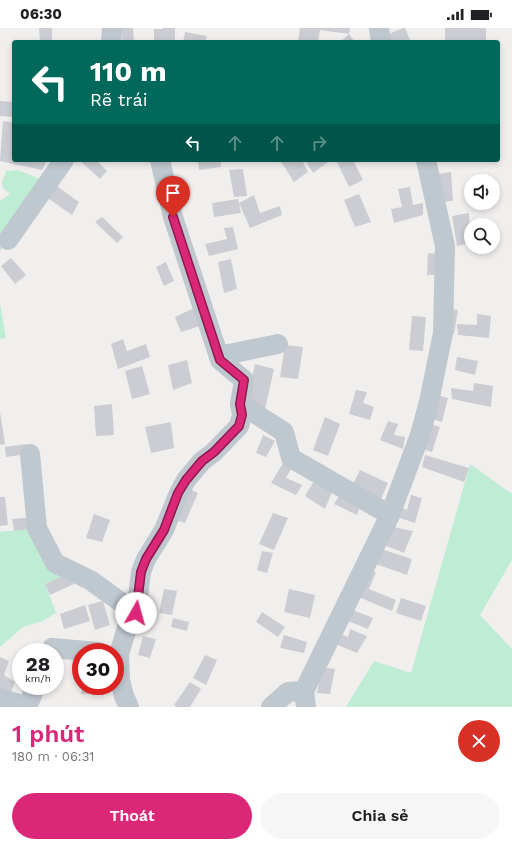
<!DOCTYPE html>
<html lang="vi">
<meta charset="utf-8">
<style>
:root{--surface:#fff;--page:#f6f6f6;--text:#202124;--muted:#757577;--accent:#db2777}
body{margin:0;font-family:"Work Sans",sans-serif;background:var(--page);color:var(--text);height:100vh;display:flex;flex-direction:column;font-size:15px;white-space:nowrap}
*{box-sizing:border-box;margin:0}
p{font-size:13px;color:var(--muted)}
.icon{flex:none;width:22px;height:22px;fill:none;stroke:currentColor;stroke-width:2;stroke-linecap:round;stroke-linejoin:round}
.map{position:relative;height:679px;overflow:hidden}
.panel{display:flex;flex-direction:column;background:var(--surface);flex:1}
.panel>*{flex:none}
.guide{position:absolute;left:12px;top:12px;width:488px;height:122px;border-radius:4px;box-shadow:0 2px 6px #0003;background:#00695c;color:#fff;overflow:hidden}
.buttons{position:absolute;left:464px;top:146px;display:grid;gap:8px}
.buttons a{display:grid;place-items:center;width:36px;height:36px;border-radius:50%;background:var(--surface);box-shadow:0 2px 6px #0003;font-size:20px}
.speed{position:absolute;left:12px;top:615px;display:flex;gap:8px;font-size:20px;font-weight:700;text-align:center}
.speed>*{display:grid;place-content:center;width:52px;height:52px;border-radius:50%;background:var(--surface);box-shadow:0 2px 6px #0003;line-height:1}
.speed small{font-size:10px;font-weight:400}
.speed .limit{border:6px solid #d22;background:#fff;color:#111}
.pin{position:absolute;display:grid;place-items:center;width:34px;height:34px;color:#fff;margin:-41px -17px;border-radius:50% 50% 50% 0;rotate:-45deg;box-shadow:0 0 4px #0007}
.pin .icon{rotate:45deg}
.me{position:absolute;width:44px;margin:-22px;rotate:7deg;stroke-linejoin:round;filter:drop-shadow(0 0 3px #0008)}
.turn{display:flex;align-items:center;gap:14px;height:84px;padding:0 12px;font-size:18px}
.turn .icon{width:52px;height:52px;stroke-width:2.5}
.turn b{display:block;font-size:28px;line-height:34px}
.lanes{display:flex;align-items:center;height:38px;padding:0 12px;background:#0003;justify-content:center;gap:20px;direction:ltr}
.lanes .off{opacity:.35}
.round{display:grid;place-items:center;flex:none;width:42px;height:42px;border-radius:21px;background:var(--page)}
.head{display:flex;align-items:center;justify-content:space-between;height:68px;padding:0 12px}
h1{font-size:24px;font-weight:600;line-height:30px;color:var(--accent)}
.button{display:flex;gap:8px;margin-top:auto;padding:8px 12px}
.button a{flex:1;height:46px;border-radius:24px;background:var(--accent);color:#fff;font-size:16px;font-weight:600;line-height:46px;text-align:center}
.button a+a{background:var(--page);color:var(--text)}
.status{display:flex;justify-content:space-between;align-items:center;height:28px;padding:0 20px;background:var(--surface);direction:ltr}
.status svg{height:11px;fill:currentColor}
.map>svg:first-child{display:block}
</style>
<div class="status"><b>06:30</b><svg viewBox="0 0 49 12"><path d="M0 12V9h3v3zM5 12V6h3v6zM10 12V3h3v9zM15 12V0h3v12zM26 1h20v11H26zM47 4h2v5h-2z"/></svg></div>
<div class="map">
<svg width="512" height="679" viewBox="0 0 512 679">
<rect width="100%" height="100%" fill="#f1eeee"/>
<g fill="#bfecd5">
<polygon points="18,142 48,154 0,223 0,173 10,166 3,160 2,154 6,143"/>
<polygon points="0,275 6,310 0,311"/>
<polygon points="470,436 512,466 512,532 480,587 512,621 512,679 346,679 374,633 411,645"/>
<polygon points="37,500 69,545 45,556 56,585 43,593 23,599 0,619 0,504"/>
</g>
<g fill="#cbcdd3">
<polygon points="39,0 52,0 52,14 40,14"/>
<polygon points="121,0 133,0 134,14 122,14"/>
<polygon points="163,0 175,0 175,14 154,14 154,1 163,1"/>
<polygon points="300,0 350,0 349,6 320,2 318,14 298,14"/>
<polygon points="403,0 405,0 410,12 406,14 386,14 384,8"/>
<rect x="445" y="0" width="41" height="12"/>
<polygon points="185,4 207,8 205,14 183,14"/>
<polygon points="349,6 355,14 340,14"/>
<polygon points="0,73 14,74 14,89 0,88"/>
<polygon points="3,93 14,95 12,122 14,123 14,132 47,132 42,142 0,133"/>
<polygon points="79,132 96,132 107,143 100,151"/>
<polygon points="198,132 220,132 221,139 199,142"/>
<polygon points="280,132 302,132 308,144 294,154"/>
<polygon points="305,132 327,132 328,134 313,145"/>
<polygon points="340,132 353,132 363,152 349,159 337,134"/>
<polygon points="243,141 247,168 234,169 229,142"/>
<polygon points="451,144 453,173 440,174 437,146"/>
<polygon points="54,156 79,174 72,187 45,168"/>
<polygon points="410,159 413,177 423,175 423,187 394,195 391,181 402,179 398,161"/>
<polygon points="359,166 371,194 355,199 344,172"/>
<polygon points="254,167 260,185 280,178 282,187 250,200 239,175 241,185 214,189 212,175 238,171 239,175"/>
<polygon points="469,185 471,215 457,218 452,188"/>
<polygon points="102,189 123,209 117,215 95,194"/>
<polygon points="233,199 238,221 209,228 205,216 227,211 224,200"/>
<polygon points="428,225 442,226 441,247 427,247"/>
<polygon points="11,230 26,247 15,256 1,238"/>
<polygon points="231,231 237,261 224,265 218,234"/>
<polygon points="166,234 174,253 164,258 156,239"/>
<polygon points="194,280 200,298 181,304 175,289"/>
<polygon points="450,281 458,282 454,306 447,305"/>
<polygon points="477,286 491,288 489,310 458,307 457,296 477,297"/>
<polygon points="412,288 426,289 423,323 409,322"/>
<polygon points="123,311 127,323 146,316 150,329 118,341 111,316"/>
<polygon points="285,317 303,319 298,351 280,349"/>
<polygon points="457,329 478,333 475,347 455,342"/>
<polygon points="187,332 192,355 173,362 168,337"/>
<polygon points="255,336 274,341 265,381 246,378"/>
<polygon points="142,338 150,366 132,371 125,343"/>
<polygon points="474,355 493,358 491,379 452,371 451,360 473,363"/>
<polygon points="356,362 367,364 363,375 374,379 370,392 349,386"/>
<polygon points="435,366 448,370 442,394 429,390"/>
<polygon points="112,376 114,407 96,408 94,378"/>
<polygon points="0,384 5,416 0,417"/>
<polygon points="325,389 340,396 328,428 313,422"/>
<polygon points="388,393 398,396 394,407 405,409 403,421 380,412"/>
<polygon points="171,394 174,420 151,425 145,399"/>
<polygon points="427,395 440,399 432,424 419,420"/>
<polygon points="263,407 275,413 266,429 256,425"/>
<polygon points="26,416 27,426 6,429 5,419"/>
<polygon points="425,427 469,440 464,454 422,439"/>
<polygon points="283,435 292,439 286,450 302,457 296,467 271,455"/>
<polygon points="360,442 388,455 381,471 352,458"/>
<polygon points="314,453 332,464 325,481 305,468"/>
<polygon points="185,459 198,465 185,495 169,489"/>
<polygon points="411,467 422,470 415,495 394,488 398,478 407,482"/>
<polygon points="339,468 360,479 357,487 334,476"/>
<polygon points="0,469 5,469 8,497 0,498"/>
<polygon points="273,485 288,490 274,522 259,516"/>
<polygon points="94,486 110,492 102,514 86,510"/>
<polygon points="36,489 37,500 14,503 12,491"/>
<polygon points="394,499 413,503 404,525 377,514"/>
<polygon points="375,519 412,531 407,547 367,533"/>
<polygon points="262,523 273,525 267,545 257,542"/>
<polygon points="364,540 376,544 369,561 396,572 392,583 354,567"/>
<polygon points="69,545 74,556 50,567 45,556"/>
<polygon points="164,561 177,563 172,587 159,585"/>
<polygon points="289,561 315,567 310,590 284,584"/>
<polygon points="401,570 426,578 421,593 396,585"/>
<polygon points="103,573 110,597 95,602 88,577"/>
<polygon points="85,577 90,593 64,601 60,586"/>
<polygon points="348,580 373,590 368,601 343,591"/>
<polygon points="262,584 285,599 278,609 256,594"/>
<polygon points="173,590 189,594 187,603 171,599"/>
<polygon points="350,601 367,608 357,625 328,613 333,603 348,609"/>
<polygon points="284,607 307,614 304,625 280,620"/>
<polygon points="143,608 156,611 150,630 138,627"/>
<polygon points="205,627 217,632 206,657 193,650"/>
<polygon points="0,629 9,633 4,647 15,654 10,667 0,663"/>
<polygon points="322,639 335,641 330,666 317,665"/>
<polygon points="190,654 201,661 190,679 177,679 174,677"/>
<polygon points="82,658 96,658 97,666 81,666"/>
</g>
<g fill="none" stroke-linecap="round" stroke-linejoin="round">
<g stroke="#bfc7cf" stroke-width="20">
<polyline points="379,0 381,14"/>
<polyline points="111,14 112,0"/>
<polyline points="8,212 64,132"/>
<polyline points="219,328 278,316"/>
<polyline points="240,376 284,404 291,430 390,487"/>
<polyline points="30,426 37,500 55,535 90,552 136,585"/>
<polyline points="49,624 52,620 98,624"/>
<polyline points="0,670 28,679"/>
<polyline points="27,679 36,658"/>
<polyline points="129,679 124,668 120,652 119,626 127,600 136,585 141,544 146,531 164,502 179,465 186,452 202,433 214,424 239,398 242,387 240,376 244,352 220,332 173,189 160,132"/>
<polyline points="271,679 288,664 304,663"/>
<polyline points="306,679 304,663 390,487 420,407 429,374 443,305 445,218 426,132"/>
</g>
</g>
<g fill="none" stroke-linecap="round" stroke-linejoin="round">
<defs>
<polyline id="route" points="136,585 141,544 146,531 164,502 178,465 186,452 202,433 214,424 239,398 242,387 240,376 244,352 220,332 173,189"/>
</defs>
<use href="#route" stroke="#8e194d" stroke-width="10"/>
<use href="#route" stroke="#db2777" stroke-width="7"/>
</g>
</svg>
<div class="buttons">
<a><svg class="icon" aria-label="sound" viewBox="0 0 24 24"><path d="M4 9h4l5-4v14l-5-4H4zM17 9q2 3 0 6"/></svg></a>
<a><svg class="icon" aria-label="search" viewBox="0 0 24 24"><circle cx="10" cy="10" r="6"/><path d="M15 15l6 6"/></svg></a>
</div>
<div class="speed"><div>28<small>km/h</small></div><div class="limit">30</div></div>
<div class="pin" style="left:173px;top:189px;background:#d93025"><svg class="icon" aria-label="arrive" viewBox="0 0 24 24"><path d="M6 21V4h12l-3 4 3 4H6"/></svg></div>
<svg class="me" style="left:136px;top:585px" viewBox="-20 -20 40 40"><circle r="19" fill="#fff"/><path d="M0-13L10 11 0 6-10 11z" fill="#db2777"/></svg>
<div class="guide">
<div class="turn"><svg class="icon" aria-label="left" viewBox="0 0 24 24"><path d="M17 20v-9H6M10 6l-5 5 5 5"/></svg><div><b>110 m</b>Rẽ trái</div></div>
<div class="lanes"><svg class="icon" aria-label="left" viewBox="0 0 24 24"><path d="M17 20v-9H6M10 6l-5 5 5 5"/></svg><svg class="icon off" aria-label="ahead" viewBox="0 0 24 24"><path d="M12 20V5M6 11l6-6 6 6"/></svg><svg class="icon off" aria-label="ahead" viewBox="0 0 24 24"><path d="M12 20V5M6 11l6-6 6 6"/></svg><svg class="icon off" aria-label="right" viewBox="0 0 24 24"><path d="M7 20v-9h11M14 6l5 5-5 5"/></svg></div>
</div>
</div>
<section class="panel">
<div class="head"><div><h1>1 phút</h1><p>180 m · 06:31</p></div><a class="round" style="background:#d93025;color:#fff"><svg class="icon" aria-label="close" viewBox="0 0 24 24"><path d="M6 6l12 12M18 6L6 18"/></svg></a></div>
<div class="button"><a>Thoát</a><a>Chia sẻ</a></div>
</section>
